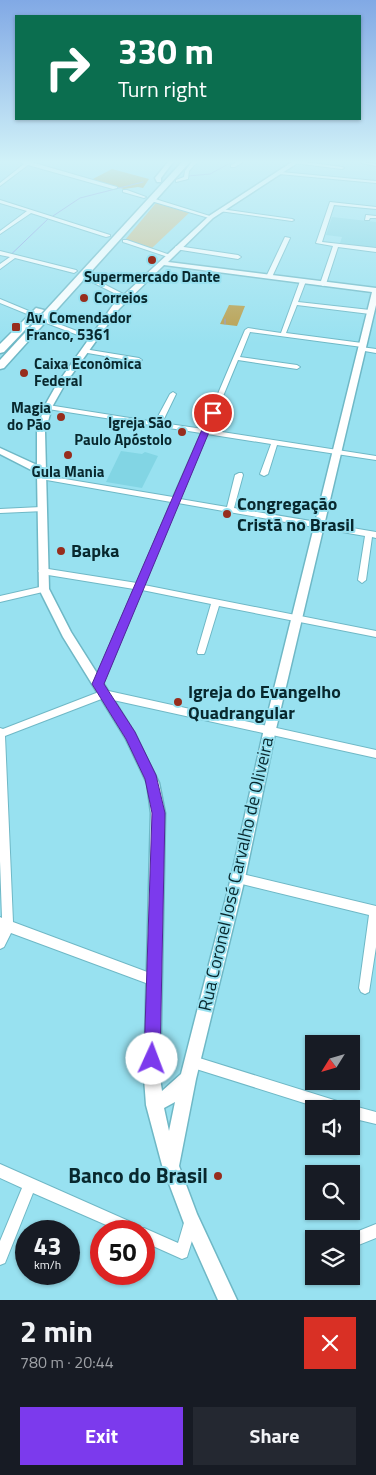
<!DOCTYPE html>
<meta charset="utf-8">
<style>
:root{--surface:#171b24;--page:#242831;--text:#f1f3f6;--muted:#9ea1a6;--accent:#7c3aed}
body{margin:0;font-family:"Titillium Web",sans-serif;background:var(--page);color:var(--text);height:100vh;display:flex;flex-direction:column;font-size:19px;white-space:nowrap}
*{box-sizing:border-box;margin:0}
p{font-size:16px;color:var(--muted)}
.icon{flex:none;width:28px;height:28px;fill:none;stroke:currentColor;stroke-width:2;stroke-linecap:round;stroke-linejoin:round}
.map{position:relative;height:1300px;overflow:hidden}
.drawer{display:flex;flex-direction:column;background:var(--surface);flex:1}
.drawer>*{flex:none}
.hud{position:absolute;left:15px;top:15px;width:346px;height:105px;border-radius:0px;box-shadow:0 1px 4px #0004;background:#0b6e4f;color:#fff;overflow:hidden}
.needle{width:32px;rotate:233deg}
.buttons{position:absolute;left:305px;top:1035px;display:grid;gap:10px}
.buttons a{display:grid;place-items:center;width:55px;height:55px;border-radius:0px;background:var(--surface);box-shadow:0 1px 4px #0004;font-size:25px}
.speed{position:absolute;left:15px;top:1220px;display:flex;gap:10px;font-size:25px;font-weight:700;text-align:center}
.speed>*{display:grid;place-content:center;width:65px;height:65px;border-radius:50%;background:var(--surface);box-shadow:0 1px 4px #0004;line-height:1}
.speed small{font-size:12px;font-weight:400}
.speed .limit{border:8px solid #d22;background:#fff;color:#111}
.pin{position:absolute;display:grid;place-items:center;width:42px;height:42px;color:#fff;margin:-21px;border:2px solid #fff;border-radius:50%;box-shadow:0 1px 5px #0007}
.me{position:absolute;width:55px;margin:-28px;rotate:2deg;stroke-linejoin:round;filter:drop-shadow(0 0 4px #0008)}
.turn{display:flex;align-items:center;gap:18px;height:105px;padding:0 20px;font-size:22px}
.turn .icon{width:65px;height:65px;stroke-width:2.5}
.turn b{display:block;font-size:35px;line-height:42px}
.round{display:grid;place-items:center;flex:none;width:52px;height:52px;border-radius:0px;background:var(--page)}
.headline{display:flex;align-items:center;justify-content:space-between;height:85px;padding:0 20px}
h1{font-size:30px;font-weight:700;line-height:38px}
.cta{display:flex;gap:10px;margin-top:auto;padding:10px 20px}
.cta a{flex:1;height:58px;border-radius:0px;background:var(--accent);color:#fff;font-size:20px;font-weight:700;line-height:58px;text-align:center}
.cta a+a{background:var(--page);color:var(--text)}
.map>svg:first-child{display:block}
</style>
<div class="map">
<svg width="376" height="1300" viewBox="0 0 376 1300">
<rect width="100%" height="100%" fill="#98e1f0"/>
<g fill="#82d5e4">
<polygon points="332,217 376,222 376,248 340,243 342,237 326,235"/>
<polygon points="121,451 142,454 145,452 158,456 142,488 106,482"/>
</g>
<polygon fill="#cdbb86" points="156,203 189,213 152,248 125,240"/>
<g fill="#b99e4c">
<polygon points="112,169 149,179 143,188 138,187 124,189 91,180"/>
<polygon points="229,305 245,306 237,326 220,324"/>
</g>
<g fill="none" stroke-linecap="round" stroke-linejoin="round">
<g stroke="#8699e0" stroke-width="1">
<polyline points="188,176 210,174 232,162"/>
<polyline points="53,216 80,198 143,182"/>
<polyline points="0,265 49,218"/>
<polyline points="225,319 225,324"/>
</g>
<defs>
<g id="street">
<polygon points="31,162 117,187 117,188 113,189 28,165 0,186 0,183 24,164 20,162"/>
<polygon points="192,162 197,162 189,171 188,179 176,182 176,180 184,177 185,171"/>
<polygon points="237,162 243,162 235,167 231,167 231,165"/>
<polygon points="303,162 342,167 344,168 342,169 294,163"/>
<polygon points="362,162 376,164 376,166 362,163"/>
<polygon points="281,172 376,181 376,183 279,174"/>
<polygon points="123,190 127,190 146,197 144,198 123,192"/>
<polygon points="151,199 155,199 213,217 209,218 151,201"/>
<polygon points="0,200 110,235 110,236 106,237 31,213 0,234 0,231 27,211 0,203"/>
<polygon points="330,202 376,207 376,209 334,205 322,242 376,248 376,252 338,247 326,284 323,286 320,284 333,246 316,243"/>
<polygon points="221,209 292,219 294,220 292,221 219,211 219,210"/>
<polygon points="366,215 376,216 376,218 370,218 369,220 365,220"/>
<polygon points="285,237 290,238 272,277 267,278 266,277"/>
<polygon points="123,240 127,240 173,256 168,257 123,242"/>
<polygon points="177,246 238,255 241,257 238,259 175,249 175,247"/>
<polygon points="0,251 76,270 77,271 74,273 15,258 0,269 0,264 10,257 0,255"/>
<polygon points="90,279 94,279 129,297 124,298 90,281"/>
<polygon points="303,279 306,281 298,302 370,310 373,312 370,314 297,305 286,333 362,343 365,345 362,347 250,332 240,357 297,365 300,367 297,369 238,360 209,430 376,456 376,460 277,445 268,474 264,476 260,474 271,444 207,434 180,499 227,507 235,475 239,473 242,473 243,475 234,508 376,532 376,538 372,537 366,580 362,583 358,580 365,536 178,503 144,585 376,631 376,637 219,606 205,652 204,654 198,654 197,652 211,604 142,590 103,684 101,687 95,687 93,684 134,589 42,574 38,571 42,568 137,583 171,502 41,479 37,477 41,475 173,497 201,433 48,409 45,407 48,405 155,422 170,394 173,392 176,394 162,423 203,429 245,330 248,328 281,333 300,281"/>
<polygon points="0,299 36,314 37,315 32,316 0,303"/>
<polygon points="43,318 95,338 96,339 91,340 41,321 40,320"/>
<polygon points="361,347 376,349 376,353 359,350 358,349"/>
<polygon points="84,349 139,358 142,360 139,362 82,352 81,351"/>
<polygon points="41,507 45,509 44,511 0,513 0,509"/>
<polygon points="44,586 47,587 48,589 47,591 0,602 0,596"/>
<polygon points="104,690 376,750 376,758 104,698 5,736 13,922 158,976 160,980 158,984 154,986 11,933 4,947 0,949 0,917 2,918 0,861 0,728 3,729"/>
<polygon points="238,873 376,906 376,947 369,992 365,994 361,992 359,988 369,915 238,883 234,882 233,878 234,874"/>
<polygon points="193,1056 350,1105 376,1112 376,1124 351,1118 351,1109 323,1109 193,1068 189,1066 187,1062 189,1058"/>
<polygon points="0,1164 140,1226 141,1229 144,1228 178,1243 186,1216 191,1214 196,1216 198,1221 187,1257 182,1259 144,1242 144,1231 120,1231 33,1193 5,1263 0,1265 0,1241 22,1188 0,1178"/>
<polygon points="376,1224 376,1238 351,1248 351,1239 345,1239 346,1236"/>
</g>
<g id="secondary">
<polygon points="168,162 173,162 161,178 161,182 157,182 155,178"/>
<path d="M 292,162 L 299,162 L 213,218 L 168,262 L 376,288 L 376,305 L 276,729 L 245,878 L 196,1079 L 179,1166 L 197,1214 L 237,1300 L 218,1300 L 185,1226 L 162,1165 L 146,1105 L 144,1078 L 151,813 L 147,783 L 126,739 L 63,637 L 39,589 L 37,473 L 0,454 L 0,448 L 37,465 L 37,432 L 44,407 L 57,384 L 113,305 L 209,216 ZM 164,265 L 372,292 L 264,729 L 231,878 L 181,1074 L 162,1091 L 160,1078 L 165,813 L 159,783 L 134,732 L 71,632 L 49,589 L 45,432 L 52,407 L 65,384 L 119,309 ZM 175,1102 L 169,1131 L 164,1108 Z"/>
</g>
<g id="highway">
<polygon points="182,162 190,162 4,368 0,369 0,360"/>
<polygon points="36,308 44,310 4,352 0,353 0,344"/>
</g>
</defs>
<use href="#street" stroke="#6fb8c6" stroke-width="2"/>
<use href="#secondary" stroke="#6fb8c6" stroke-width="3"/>
<use href="#highway" stroke="#6fb8c6" stroke-width="3"/>
<use href="#street" fill="#fff" fill-rule="evenodd"/>
<use href="#secondary" fill="#fff" fill-rule="evenodd"/>
<use href="#highway" fill="#fff" fill-rule="evenodd"/>
</g>
<linearGradient id="sky" x2="0" y2="1"><stop stop-color="#81a9e5"/><stop offset="0.47" stop-color="#d1f2f8"/><stop offset="1" stop-color="#d1f2f8" stop-opacity="0"/></linearGradient>
<rect width="376" height="344" fill="url(#sky)"/>
<polygon fill="#7c3aed" stroke="#51269a" points="210,411 217,413 104,684 135,732 156,775 165,813 160,1059 158,1065 152,1067 147,1065 144,1059 152,813 145,779 126,739 92,684"/>
<g fill="#972d1d" stroke="#98e1f0" stroke-width="2">
<circle cx="152" cy="260" r="5"/>
<circle cx="84" cy="298" r="5"/>
<rect x="11" y="322" width="10" height="10" rx="2.5"/>
<circle cx="24" cy="373" r="5"/>
<circle cx="61" cy="417" r="5"/>
<circle cx="182" cy="432" r="5"/>
<circle cx="68" cy="455" r="5"/>
<circle cx="227" cy="514" r="5"/>
<circle cx="61" cy="551" r="5"/>
<circle cx="178" cy="702" r="5"/>
<circle cx="218" cy="1176" r="5"/>
</g>
<g text-anchor="middle" stroke-width="4" stroke-linejoin="round" paint-order="stroke">
<g font-size="15" font-weight="bold" fill="#08282e" stroke="#98e1f0" text-anchor="start">
<text x="152" y="282" text-anchor="middle">Supermercado Dante</text>
<text x="94" y="303">Correios</text>
<text x="26" y="323">Av. Comendador<tspan x="26" dy="17">Franco, 5361</tspan></text>
<text x="34" y="369">Caixa Econômica<tspan x="34" dy="17">Federal</tspan></text>
<text x="51" y="413" text-anchor="end">Magia<tspan x="51" dy="17">do Pão</tspan></text>
<text x="172" y="428" text-anchor="end">Igreja São<tspan x="172" dy="17">Paulo Apóstolo</tspan></text>
<text x="68" y="477" text-anchor="middle">Gula Mania</text>
</g>
<g font-size="18" font-weight="bold" fill="#08282e" stroke="#98e1f0" text-anchor="start">
<text x="237" y="510">Congregação<tspan x="237" dy="21">Cristã no Brasil</tspan></text>
<text x="71" y="557">Bapka</text>
<text x="188" y="698">Igreja do Evangelho<tspan x="188" dy="21">Quadrangular</tspan></text>
</g>
<g font-size="18" fill="#08282e" stroke="#98e1f0">
<text transform="translate(236 874) rotate(-77)" y="6">Rua Coronel José Carvalho de Oliveira</text>
</g>
<g font-size="21" font-weight="bold" fill="#08282e" stroke="#98e1f0" text-anchor="end">
<text x="208" y="1183">Banco do Brasil</text>
</g>
</g>
</svg>
<div class="buttons">
<a><svg class="needle" viewBox="-14 -14 28 28"><path d="M0-13l5 13h-10z" fill="#e53935"/><path d="M0 13l5-13h-10z" fill="#9ea1a6"/></svg></a>
<a><svg class="icon" aria-label="sound" viewBox="0 0 24 24"><path d="M4 9h4l5-4v14l-5-4H4zM17 9q2 3 0 6"/></svg></a>
<a><svg class="icon" aria-label="search" viewBox="0 0 24 24"><circle cx="10" cy="10" r="6"/><path d="M15 15l6 6"/></svg></a>
<a><svg class="icon" aria-label="layers" viewBox="0 0 24 24"><path d="M12 4l9 5-9 5-9-5zM3 14l9 5 9-5"/></svg></a>
</div>
<div class="speed"><div>43<small>km/h</small></div><div class="limit">50</div></div>
<div class="pin" style="left:213px;top:413px;background:#d93025"><svg class="icon" aria-label="arrive" viewBox="0 0 24 24"><path d="M6 21V4h12l-3 4 3 4H6"/></svg></div>
<svg class="me" style="left:152px;top:1059px" viewBox="-20 -20 40 40"><circle r="19" fill="#fff"/><path d="M0-13L10 11 0 6-10 11z" fill="#7c3aed"/></svg>
<div class="hud">
<div class="turn"><svg class="icon" aria-label="right" viewBox="0 0 24 24"><path d="M7 20v-9h11M14 6l5 5-5 5"/></svg><div><b>330 m</b>Turn right</div></div>
</div>
</div>
<section class="drawer">
<div class="headline"><div><h1>2 min</h1><p>780 m · 20:44</p></div><a class="round" style="background:#d93025;color:#fff"><svg class="icon" aria-label="close" viewBox="0 0 24 24"><path d="M6 6l12 12M18 6L6 18"/></svg></a></div>
<div class="cta"><a>Exit</a><a>Share</a></div>
</section>
